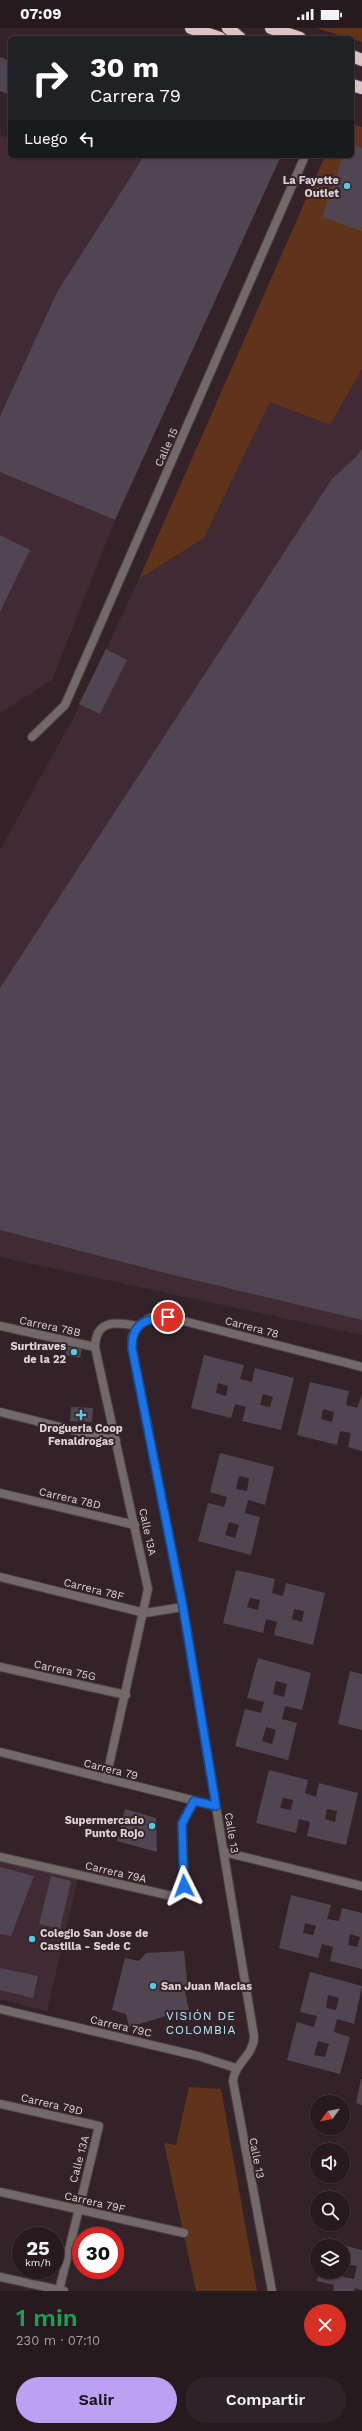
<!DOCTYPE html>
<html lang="es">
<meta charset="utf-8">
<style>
:root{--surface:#261a1f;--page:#2e2328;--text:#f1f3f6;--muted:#a4a1a4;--line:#42383d;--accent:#bca0f2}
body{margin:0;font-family:"Work Sans",sans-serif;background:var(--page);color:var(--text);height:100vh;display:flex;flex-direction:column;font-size:15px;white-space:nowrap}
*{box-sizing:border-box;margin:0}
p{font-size:13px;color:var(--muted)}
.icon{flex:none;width:22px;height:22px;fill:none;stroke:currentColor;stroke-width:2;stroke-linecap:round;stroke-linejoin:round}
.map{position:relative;height:2263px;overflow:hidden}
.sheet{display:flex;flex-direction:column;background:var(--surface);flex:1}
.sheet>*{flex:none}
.guide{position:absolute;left:8px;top:8px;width:346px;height:122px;border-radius:6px;box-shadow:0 1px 3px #0004,0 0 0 1px var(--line);background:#202124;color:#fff;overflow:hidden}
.needle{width:26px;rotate:237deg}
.buttons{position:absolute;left:310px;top:2067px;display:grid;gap:8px}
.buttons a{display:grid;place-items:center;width:40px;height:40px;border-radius:50%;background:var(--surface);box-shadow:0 1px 3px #0004,0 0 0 1px var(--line);font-size:20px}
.speed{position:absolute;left:12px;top:2199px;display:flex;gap:8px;font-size:20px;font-weight:700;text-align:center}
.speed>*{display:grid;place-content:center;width:52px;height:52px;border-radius:50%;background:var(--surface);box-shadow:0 1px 3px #0004,0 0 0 1px var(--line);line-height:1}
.speed small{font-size:10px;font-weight:400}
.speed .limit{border:6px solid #d22;background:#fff;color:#111}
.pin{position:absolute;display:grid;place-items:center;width:34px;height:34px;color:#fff;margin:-17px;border:2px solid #fff;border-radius:50%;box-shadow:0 1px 4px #0007}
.me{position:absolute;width:44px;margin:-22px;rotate:357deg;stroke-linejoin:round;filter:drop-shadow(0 0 3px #0008)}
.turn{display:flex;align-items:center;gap:14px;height:84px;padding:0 16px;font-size:18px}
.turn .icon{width:52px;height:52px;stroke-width:2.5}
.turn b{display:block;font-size:28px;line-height:34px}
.then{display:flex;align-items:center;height:38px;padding:0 16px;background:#0003;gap:8px;font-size:15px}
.round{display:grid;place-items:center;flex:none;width:42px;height:42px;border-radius:21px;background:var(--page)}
.overview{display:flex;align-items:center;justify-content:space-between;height:68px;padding:0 16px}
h1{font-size:24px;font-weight:600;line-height:30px;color:#1e9e55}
.cta{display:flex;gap:8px;margin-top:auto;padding:8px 16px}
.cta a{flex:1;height:46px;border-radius:24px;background:var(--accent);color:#111;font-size:16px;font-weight:600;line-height:46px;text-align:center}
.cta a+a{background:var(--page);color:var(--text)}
.status{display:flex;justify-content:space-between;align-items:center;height:28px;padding:0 20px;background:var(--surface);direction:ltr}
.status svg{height:11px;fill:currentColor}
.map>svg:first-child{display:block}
</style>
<div class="status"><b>07:09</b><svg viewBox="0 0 49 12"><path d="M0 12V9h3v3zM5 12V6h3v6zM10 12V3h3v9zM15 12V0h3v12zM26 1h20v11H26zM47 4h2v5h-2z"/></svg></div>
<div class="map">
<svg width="362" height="2263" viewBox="0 0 362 2263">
<rect width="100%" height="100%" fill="#332329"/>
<g fill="#402a33">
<polygon points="0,107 10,111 10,128 144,128 57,264 0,388"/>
<polygon points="362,341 362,1307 0,1229 0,822 76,685 139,551 204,510 270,374 330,397"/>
<polygon points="0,444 115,492 52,652 0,685"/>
<polygon points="0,1831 78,1850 47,1983 0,1971"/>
</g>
<g fill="#60341a">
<polygon points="316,0 362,0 362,14"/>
<polygon points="352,96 362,99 362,341 330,397 270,374 204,510 139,551 325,128 352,128"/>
<polygon points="189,2059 221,2061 257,2263 196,2263 164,2115 176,2117"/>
</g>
<g fill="#514551" fill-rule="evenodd">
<polygon points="0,29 10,33 10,67 0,63"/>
<polygon points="352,116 362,120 362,203 322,189 343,128 352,128"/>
<polygon points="144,128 281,128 115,492 0,444 0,388 57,264"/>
<polygon points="362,421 362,1292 169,1246 0,1202 0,960 332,451 356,429"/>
<polygon points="0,507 30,522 0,584"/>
<polygon points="106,621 127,632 100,686 79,676"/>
<polygon points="65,1318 82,1321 80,1330 66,1327"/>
<path d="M 204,1327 L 244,1337 L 240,1351 L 252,1354 L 255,1340 L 294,1350 L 281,1402 L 242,1393 L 246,1379 L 235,1376 L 231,1390 L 191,1380 ZM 218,1355 L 228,1358 L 226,1368 L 216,1365 ZM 263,1366 L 273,1369 L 270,1379 L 260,1377 Z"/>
<path d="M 310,1354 L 349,1363 L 346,1377 L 357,1380 L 362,1367 L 362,1423 L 348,1419 L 351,1405 L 340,1403 L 337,1417 L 297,1407 ZM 323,1381 L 334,1384 L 332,1394 L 321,1391 Z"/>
<polygon points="71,1379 93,1380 92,1394 70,1393"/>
<path d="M 220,1425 L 274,1439 L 265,1477 L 248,1472 L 245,1485 L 260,1489 L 251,1527 L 198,1513 L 208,1475 L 224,1479 L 227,1469 L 210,1464 ZM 239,1448 L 249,1450 L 247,1463 L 236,1461 ZM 229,1494 L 239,1497 L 235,1510 L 225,1507 Z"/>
<path d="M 236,1542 L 275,1551 L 272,1565 L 283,1568 L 286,1555 L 325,1565 L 313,1617 L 274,1607 L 277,1594 L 266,1591 L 263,1605 L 223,1595 ZM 250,1570 L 260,1572 L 258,1582 L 247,1579 ZM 294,1581 L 304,1583 L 302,1594 L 292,1591 Z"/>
<path d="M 258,1630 L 311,1645 L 302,1682 L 285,1678 L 282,1691 L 297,1695 L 288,1732 L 235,1718 L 245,1681 L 261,1685 L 264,1674 L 247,1670 ZM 276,1653 L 287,1656 L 284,1669 L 273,1666 ZM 266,1699 L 276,1702 L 272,1716 L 262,1713 Z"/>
<polygon points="350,1643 362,1646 362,1702 338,1696"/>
<path d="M 269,1742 L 308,1752 L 305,1765 L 316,1769 L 319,1755 L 358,1765 L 346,1817 L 307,1808 L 310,1794 L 299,1791 L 296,1805 L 256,1795 ZM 283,1770 L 293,1772 L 291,1782 L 280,1780 ZM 327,1781 L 337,1783 L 335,1794 L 325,1791 Z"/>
<polygon points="125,1781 156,1790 157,1824 117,1813"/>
<polygon points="0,1839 34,1848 11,1908 0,1906"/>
<polygon points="51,1848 71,1853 60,1901 39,1896"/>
<path d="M 291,1867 L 331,1877 L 327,1891 L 339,1893 L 342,1880 L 362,1885 L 362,1941 L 330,1933 L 333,1919 L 322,1916 L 318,1930 L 279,1920 ZM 305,1895 L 316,1898 L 313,1907 L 303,1905 ZM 350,1906 L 360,1909 L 357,1919 L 348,1917 Z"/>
<polygon points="184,1923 188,1962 185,1964 189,1982 171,1982 166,1988 129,1999 126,1986 112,1982 125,1930 139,1933 146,1925"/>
<polygon points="0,1940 38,1948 33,1970 0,1962"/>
<path d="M 310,1944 L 362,1958 L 354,1996 L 337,1991 L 334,2004 L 350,2009 L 340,2046 L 287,2032 L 297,1994 L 314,1999 L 317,1988 L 300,1984 ZM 328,1967 L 339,1970 L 336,1982 L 326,1980 ZM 318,2013 L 329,2016 L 325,2029 L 314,2027 Z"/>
<polygon points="361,2051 362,2051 362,2077 356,2075"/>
<path d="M 327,2213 L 362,2222 L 362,2262 L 355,2260 L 354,2263 L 333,2263 L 334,2257 L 317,2253 L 319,2244 L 343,2244 L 343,2218 L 326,2218 ZM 346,2236 L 357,2238 L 354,2251 L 343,2249 Z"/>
</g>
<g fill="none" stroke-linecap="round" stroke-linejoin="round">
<defs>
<g id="street">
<polyline points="32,709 65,677 305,128"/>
<polyline points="0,1298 95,1319"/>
<path d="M 137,1298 L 132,1309 L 132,1320 L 183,1579 L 254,2008 C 254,2028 235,2034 233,2053 L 272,2263"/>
<polyline points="137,1298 150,1290 168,1289 362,1339"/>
<polyline points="0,1384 116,1413"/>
<polyline points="0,1465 135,1497"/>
<polyline points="0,1549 145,1585 183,1579"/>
<polyline points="0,1639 126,1667"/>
<polyline points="0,1724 216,1778"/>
<path d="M 106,1751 L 148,1561 L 95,1319 C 96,1291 116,1294 137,1298"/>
<polyline points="224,1824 362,1858"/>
<polyline points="0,1829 172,1868 182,1863 184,1857 182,1795 194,1773"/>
<polyline points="0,1981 198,2028 236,2040"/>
<polyline points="0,2076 99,2098 59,2263"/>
<polyline points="0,2164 184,2205"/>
<polyline points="0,2249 64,2263"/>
</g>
<g id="highway">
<polyline points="191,0 220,10"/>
<polyline points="228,0 240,10"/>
<polyline points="271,0 300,10"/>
<polyline points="352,28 362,32"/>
<polyline points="352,57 362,60"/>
</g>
</defs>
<use href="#street" stroke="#4e3f45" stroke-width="10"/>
<use href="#highway" stroke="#4e3f45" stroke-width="14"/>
<use href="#street" stroke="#726968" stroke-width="8"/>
<use href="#highway" stroke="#dbc3c2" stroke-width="12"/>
</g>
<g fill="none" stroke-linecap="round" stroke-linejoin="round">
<defs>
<path id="route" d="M 168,1289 C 145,1291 132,1295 132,1320 L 183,1579 L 216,1778 L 194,1773 L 182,1796 L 184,1858"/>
</defs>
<use href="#route" stroke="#114b97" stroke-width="10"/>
<use href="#route" stroke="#1a73e8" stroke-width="7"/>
</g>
<g fill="#57c9e2" stroke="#332329" stroke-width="1.5">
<circle cx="347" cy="158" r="4"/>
<circle cx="74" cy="1324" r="4"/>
<path d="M79 1381h4v4h4v4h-4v4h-4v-4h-4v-4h4z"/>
<circle cx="152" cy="1798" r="4"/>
<circle cx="32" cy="1911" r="4"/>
<circle cx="153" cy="1958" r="4"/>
</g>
<g text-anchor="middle" stroke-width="4" stroke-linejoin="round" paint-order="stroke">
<g font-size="11" font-weight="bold" fill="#ddd2d6" stroke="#332329" text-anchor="end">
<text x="339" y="156">La Fayette<tspan x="339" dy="13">Outlet</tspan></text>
<text x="66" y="1322">Surtiraves<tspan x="66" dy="13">de la 22</tspan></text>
<text x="81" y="1404" text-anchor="middle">Drogueria Coop<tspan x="81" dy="13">Fenaldrogas</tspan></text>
<text x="144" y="1796">Supermercado<tspan x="144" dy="13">Punto Rojo</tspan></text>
<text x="40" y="1909" text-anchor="start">Colegio San Jose de<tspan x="40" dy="13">Castilla - Sede C</tspan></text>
<text x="161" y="1962" text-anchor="start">San Juan Macias</text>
</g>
<g font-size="11" fill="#ddd2d6" stroke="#332329">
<text transform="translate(166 419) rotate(-66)" y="4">Calle 15</text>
<text transform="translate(50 1298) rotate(12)" y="4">Carrera 78B</text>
<text transform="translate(252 1299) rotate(15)" y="4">Carrera 78</text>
<text transform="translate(70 1470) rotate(13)" y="4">Carrera 78D</text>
<text transform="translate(148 1504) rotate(78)" y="4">Calle 13A</text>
<text transform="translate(94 1561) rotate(14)" y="4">Carrera 78F</text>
<text transform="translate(65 1642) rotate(12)" y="4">Carrera 75G</text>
<text transform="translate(111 1741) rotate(14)" y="4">Carrera 79</text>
<text transform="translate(232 1805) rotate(81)" y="4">Calle 13</text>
<text transform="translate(116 1844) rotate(13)" y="4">Carrera 79A</text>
<text transform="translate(121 1998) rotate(13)" y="4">Carrera 79C</text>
<text transform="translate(52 2076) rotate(13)" y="4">Carrera 79D</text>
<text transform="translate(257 2130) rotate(79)" y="4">Calle 13</text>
<text transform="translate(79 2131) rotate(-75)" y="4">Calle 13A</text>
<text transform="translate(95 2174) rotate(13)" y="4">Carrera 79F</text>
</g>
<g font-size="12" letter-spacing="1" fill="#b3ebf9" stroke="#332329">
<text x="201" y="1992">VISIÓN DE<tspan x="201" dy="14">COLOMBIA</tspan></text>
</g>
</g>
</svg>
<div class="buttons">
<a><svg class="needle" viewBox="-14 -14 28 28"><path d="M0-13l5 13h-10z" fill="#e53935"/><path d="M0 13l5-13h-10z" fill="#a4a1a4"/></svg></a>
<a><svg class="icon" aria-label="sound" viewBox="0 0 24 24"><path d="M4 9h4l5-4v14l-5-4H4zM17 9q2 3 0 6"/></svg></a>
<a><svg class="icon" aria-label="search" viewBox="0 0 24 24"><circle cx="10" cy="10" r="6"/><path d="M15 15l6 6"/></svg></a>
<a><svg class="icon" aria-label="layers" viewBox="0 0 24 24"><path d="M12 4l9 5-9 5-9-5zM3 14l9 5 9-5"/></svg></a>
</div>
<div class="speed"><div>25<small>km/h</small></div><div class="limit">30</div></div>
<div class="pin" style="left:168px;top:1289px;background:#d93025"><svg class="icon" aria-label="arrive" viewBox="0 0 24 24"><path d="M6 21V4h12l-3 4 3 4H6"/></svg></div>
<svg class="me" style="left:184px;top:1858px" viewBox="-20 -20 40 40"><path d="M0-17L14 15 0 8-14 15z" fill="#1a73e8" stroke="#fff" stroke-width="4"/></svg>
<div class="guide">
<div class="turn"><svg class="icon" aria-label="right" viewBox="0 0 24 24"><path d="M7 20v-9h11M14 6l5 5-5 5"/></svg><div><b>30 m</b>Carrera 79</div></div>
<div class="then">Luego<svg class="icon" aria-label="left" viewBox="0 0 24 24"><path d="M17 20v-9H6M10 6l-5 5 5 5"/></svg></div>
</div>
</div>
<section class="sheet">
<div class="overview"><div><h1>1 min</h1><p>230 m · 07:10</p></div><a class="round" style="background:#d93025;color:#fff"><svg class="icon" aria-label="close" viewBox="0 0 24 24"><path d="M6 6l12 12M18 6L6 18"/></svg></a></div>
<div class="cta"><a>Salir</a><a>Compartir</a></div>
</section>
